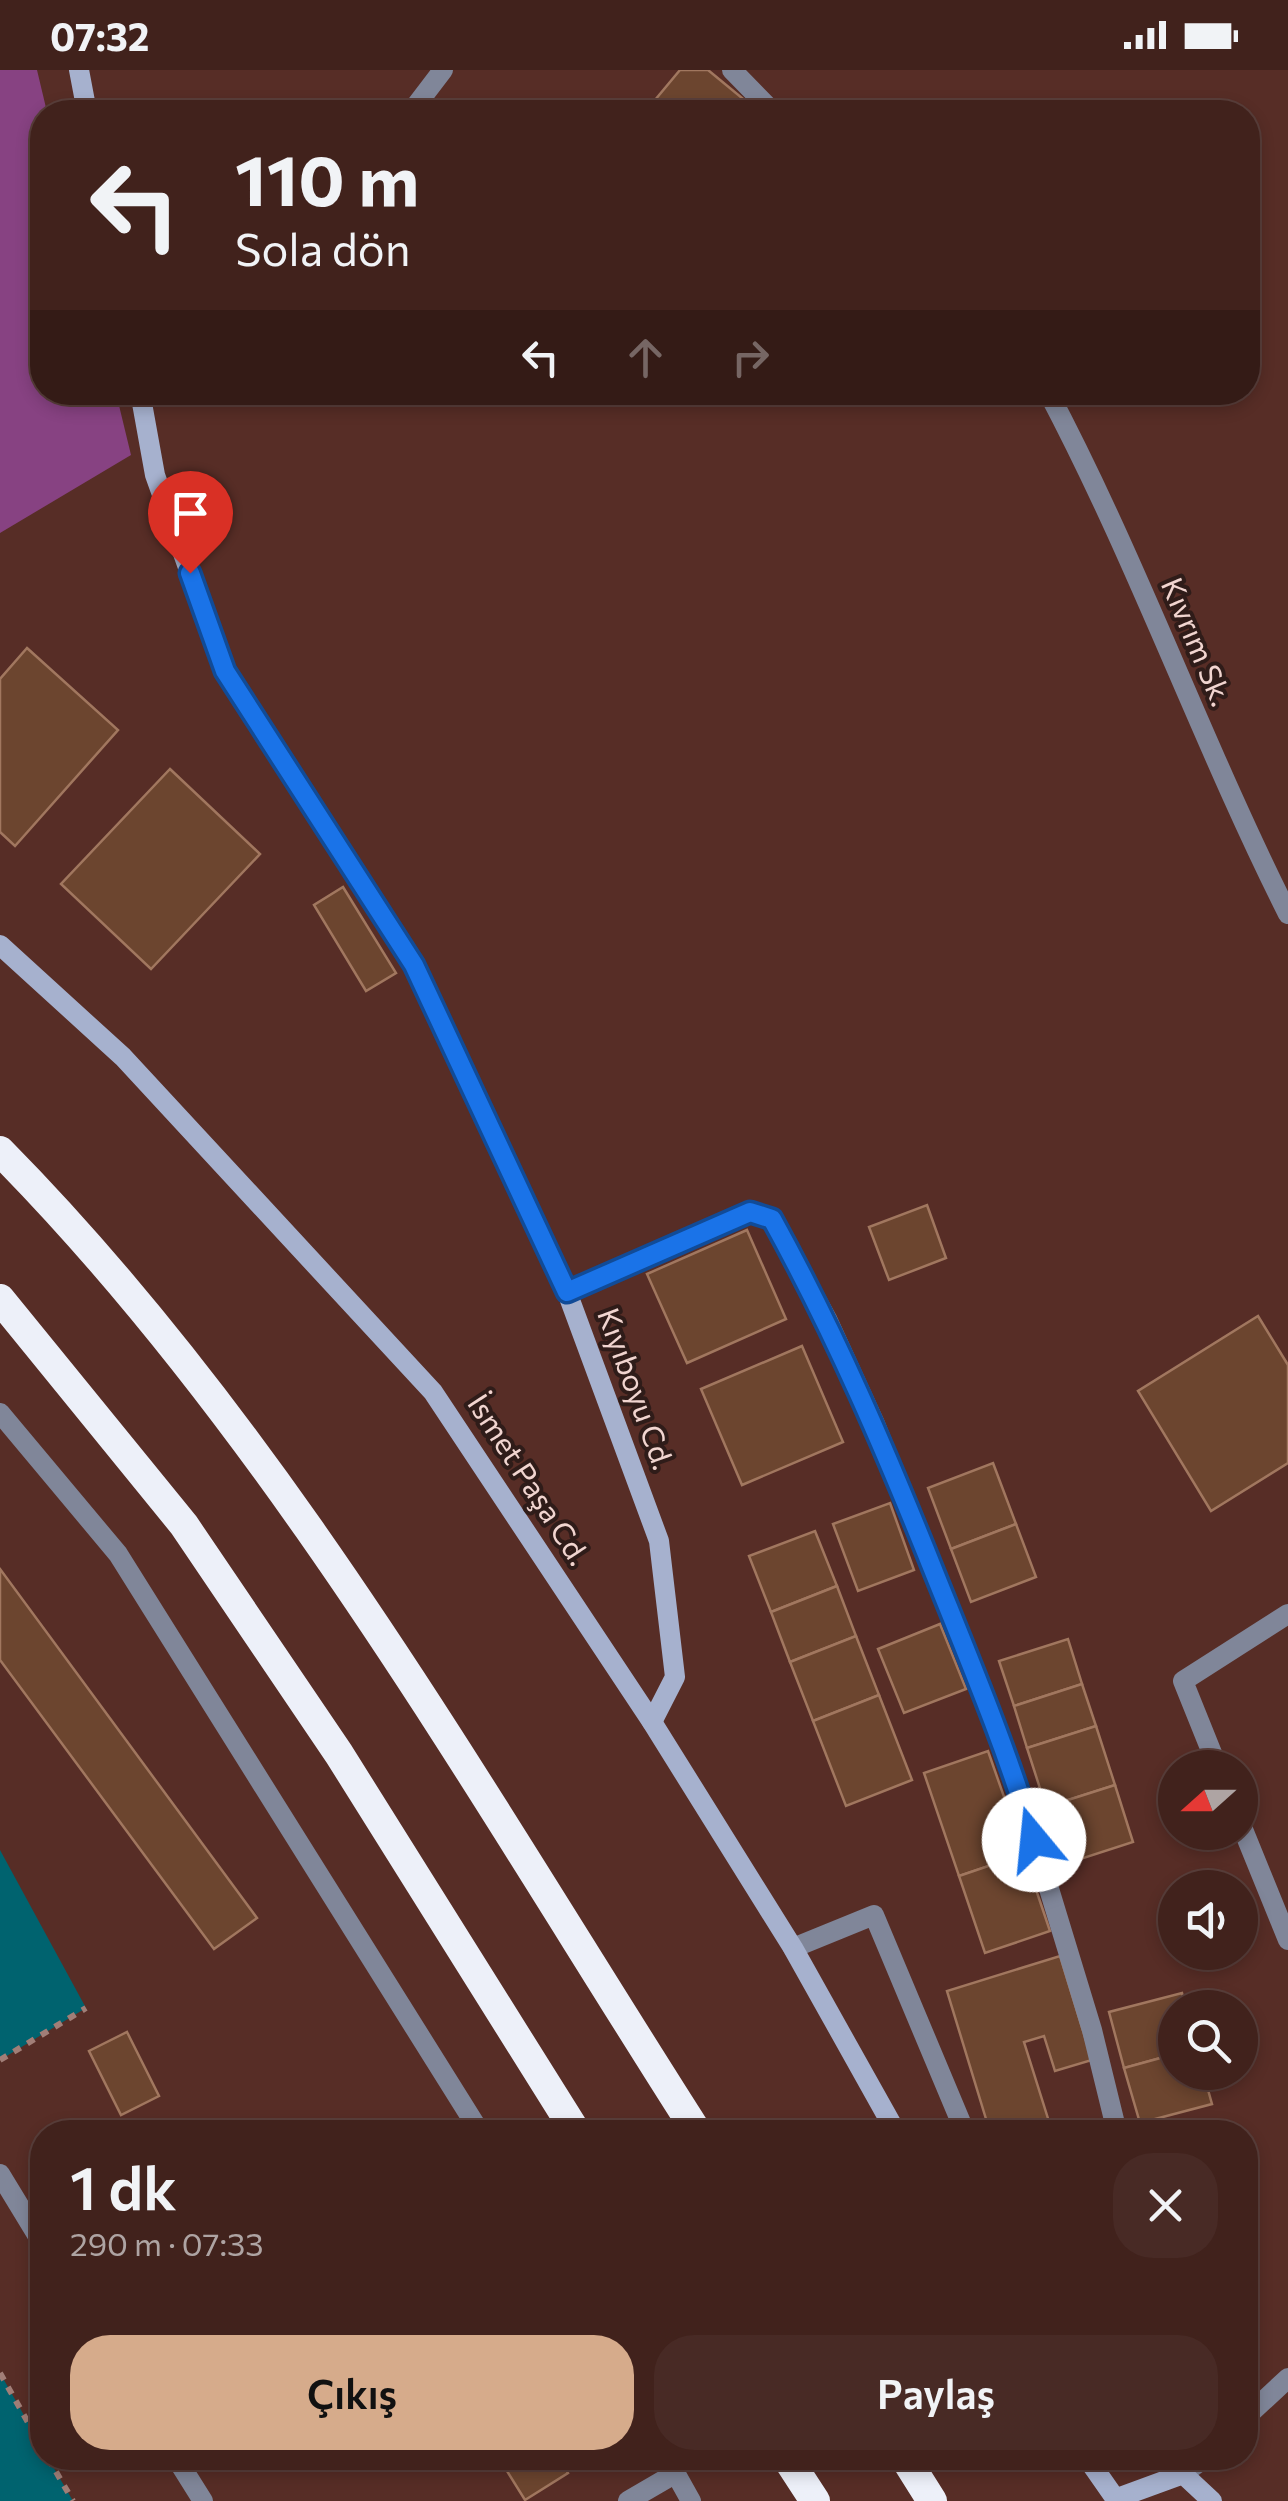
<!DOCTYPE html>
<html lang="tr">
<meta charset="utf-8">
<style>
:root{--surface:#41221c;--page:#482a25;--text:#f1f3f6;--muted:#aea4a3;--line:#5a3f3b;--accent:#d6ab8b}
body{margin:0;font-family:Commissioner,sans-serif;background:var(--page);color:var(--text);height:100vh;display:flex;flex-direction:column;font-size:38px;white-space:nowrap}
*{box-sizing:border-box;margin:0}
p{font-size:32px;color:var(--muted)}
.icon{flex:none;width:55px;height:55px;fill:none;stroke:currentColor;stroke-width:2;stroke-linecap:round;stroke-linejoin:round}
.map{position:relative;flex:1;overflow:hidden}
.panel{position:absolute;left:30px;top:2050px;width:1228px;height:350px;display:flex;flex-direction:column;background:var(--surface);border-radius:40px;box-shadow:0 5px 15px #0003,0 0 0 2px var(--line)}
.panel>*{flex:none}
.guide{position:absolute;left:30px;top:30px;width:1230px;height:305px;border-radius:40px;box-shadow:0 5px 15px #0003,0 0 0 2px var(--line);background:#41221c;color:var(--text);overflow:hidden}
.needle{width:65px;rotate:249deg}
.buttons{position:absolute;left:1158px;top:1680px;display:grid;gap:20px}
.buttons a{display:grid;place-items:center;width:100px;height:100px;border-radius:50%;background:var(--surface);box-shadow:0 5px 15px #0003,0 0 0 2px var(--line);font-size:50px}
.pin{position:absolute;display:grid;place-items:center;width:85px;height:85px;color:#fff;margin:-102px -42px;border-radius:50% 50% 50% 0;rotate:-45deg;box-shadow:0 0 10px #0007}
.pin .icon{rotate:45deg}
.me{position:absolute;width:110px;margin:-55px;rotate:343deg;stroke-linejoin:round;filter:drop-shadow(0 0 8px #0008)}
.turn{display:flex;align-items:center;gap:35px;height:210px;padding:0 40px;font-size:45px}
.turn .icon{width:130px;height:130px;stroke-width:2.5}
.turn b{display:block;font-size:70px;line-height:85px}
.lanes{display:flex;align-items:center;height:95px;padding:0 40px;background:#0003;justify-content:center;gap:50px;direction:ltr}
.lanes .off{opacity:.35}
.round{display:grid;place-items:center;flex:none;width:105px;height:105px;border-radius:40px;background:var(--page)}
.summary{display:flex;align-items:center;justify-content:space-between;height:170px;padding:0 40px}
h1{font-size:60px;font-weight:600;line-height:75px}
.action{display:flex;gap:20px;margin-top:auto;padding:20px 40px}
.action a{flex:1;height:115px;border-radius:40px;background:var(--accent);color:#111;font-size:40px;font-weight:600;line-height:115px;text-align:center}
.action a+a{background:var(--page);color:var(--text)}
.status{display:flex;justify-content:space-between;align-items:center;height:70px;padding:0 50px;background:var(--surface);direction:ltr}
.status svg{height:28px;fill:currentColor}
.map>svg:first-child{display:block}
</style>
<div class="status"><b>07:32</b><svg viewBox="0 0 49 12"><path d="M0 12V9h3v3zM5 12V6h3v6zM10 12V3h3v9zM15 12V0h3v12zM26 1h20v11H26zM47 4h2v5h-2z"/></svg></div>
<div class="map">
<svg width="1288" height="2431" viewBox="0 0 1288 2431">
<rect width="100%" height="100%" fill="#572d26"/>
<polygon fill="#874282" points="0,0 37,0 47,42 42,42 42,322 116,323 131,385 0,463"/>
<g fill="#00636f">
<polygon points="0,1780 86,1938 0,1990"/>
<polygon points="0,2303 42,2377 42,2388 48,2388 73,2431 0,2431"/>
</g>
<g fill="#6c452f" stroke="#a1775f" stroke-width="2.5">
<polygon points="680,0 708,0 759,42 645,42"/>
<polygon points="27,578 118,660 15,776 0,762 0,609"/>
<polygon points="170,699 260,784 151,899 61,814"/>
<polygon points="343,817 396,903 366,921 314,835"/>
<polygon points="927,1135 946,1188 889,1210 869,1157"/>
<polygon points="747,1160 786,1249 687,1293 647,1204"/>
<polygon points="1258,1246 1288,1295 1288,1393 1211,1441 1138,1321"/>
<polygon points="802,1276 843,1372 742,1415 701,1319"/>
<polygon points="993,1393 1016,1454 951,1479 928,1418"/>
<polygon points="890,1433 914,1500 858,1521 833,1454"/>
<polygon points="1016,1454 1036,1507 971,1532 951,1479"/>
<polygon points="815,1461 837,1516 771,1542 749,1486"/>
<polygon points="0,1499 257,1848 214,1879 0,1590"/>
<polygon points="837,1516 856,1566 790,1592 771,1542"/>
<polygon points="940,1554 966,1619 904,1643 878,1579"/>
<polygon points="856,1566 879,1625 813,1651 790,1592"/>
<polygon points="1068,1569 1082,1614 1014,1636 999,1591"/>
<polygon points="1082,1614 1096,1656 1027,1678 1014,1636"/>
<polygon points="879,1625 912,1710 846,1736 813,1651"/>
<polygon points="1096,1656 1115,1715 1046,1737 1027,1678"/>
<polygon points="988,1681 1024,1784 959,1806 924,1703"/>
<polygon points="1115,1715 1133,1772 1065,1794 1046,1737"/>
<polygon points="1024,1784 1050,1861 985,1883 959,1806"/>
<polygon points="1060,1886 1092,1990 1055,2001 1044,1966 1024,1972 1051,2058 990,2062 947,1921"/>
<polygon points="1182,1923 1186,1938 1175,1938 1175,1984 1124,1998 1109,1942"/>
<polygon points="127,1962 159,2026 121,2045 89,1981"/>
<polygon points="1175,1984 1175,2002 1203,2002 1212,2034 1140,2053 1124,1998"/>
<polygon points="499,2388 559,2388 568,2403 525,2430"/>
</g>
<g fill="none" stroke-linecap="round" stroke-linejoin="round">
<g stroke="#a17e77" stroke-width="6" stroke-dasharray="8 8" stroke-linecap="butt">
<polyline points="0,1990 86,1938"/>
<polyline points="0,2303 42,2377"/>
<polyline points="48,2388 73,2431"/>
</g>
<g stroke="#808699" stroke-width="20">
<polyline points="0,1343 118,1484 480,2062"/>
<polyline points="1218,1698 1183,1611 1288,1544"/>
<polyline points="1240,1752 1288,1870"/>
<polyline points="793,1878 874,1845 965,2062"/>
<polyline points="0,2104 42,2173"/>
<polyline points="176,2388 203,2431"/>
<polyline points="667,2388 691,2431"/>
<polyline points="628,2431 676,2403"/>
</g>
<g stroke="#808699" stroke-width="20">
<polyline points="732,0 773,42"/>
<polyline points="247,42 263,42"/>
<polyline points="411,42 443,0"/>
<path d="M 1048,322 C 1138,492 1202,673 1288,844"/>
<polyline points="567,1222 750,1141 772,1149 827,1249 875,1354 1011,1694 1092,1960 1117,2062"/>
<polyline points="1245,2348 1288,2308"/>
<polyline points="1183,2404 1205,2388"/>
</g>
<g stroke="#a6b1ce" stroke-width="20">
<polyline points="79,0 87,42"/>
<polyline points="140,322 155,405 225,601 414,895 567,1222 659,1471 675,1607 652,1652"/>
<polyline points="0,875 123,987 433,1322 652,1652 793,1878 896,2062"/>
<polyline points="1087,2388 1117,2431"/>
<polyline points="1115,2429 1183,2404 1212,2431"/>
</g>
<g stroke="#edf0f9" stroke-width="30">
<path d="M 0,1081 C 278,1362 485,1731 697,2062"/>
<polyline points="0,1229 184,1455 339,1684 576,2062"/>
<polyline points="787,2388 815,2431"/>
<polyline points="905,2388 932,2431"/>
</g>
</g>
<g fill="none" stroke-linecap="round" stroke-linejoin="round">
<defs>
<path id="route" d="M 190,503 L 225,601 L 414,895 L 567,1222 L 750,1142 L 772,1149 C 836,1265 887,1384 936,1507 C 971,1594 1007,1680 1034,1770"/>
</defs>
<use href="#route" stroke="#114b97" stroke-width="25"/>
<use href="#route" stroke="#1a73e8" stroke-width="18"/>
</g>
<g text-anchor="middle" stroke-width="8" stroke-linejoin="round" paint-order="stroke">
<g font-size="30" fill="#f1d5d0" stroke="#2f1c19">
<text transform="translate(1196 572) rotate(67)" y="10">Kıvrım Sk.</text>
<text transform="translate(635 1319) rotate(70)" y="10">Kıyıboyu Cd.</text>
<text transform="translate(528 1410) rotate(57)" y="10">İsmet Paşa Cd.</text>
</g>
</g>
</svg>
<div class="buttons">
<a><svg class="needle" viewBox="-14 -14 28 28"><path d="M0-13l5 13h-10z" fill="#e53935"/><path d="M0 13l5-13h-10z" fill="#aea4a3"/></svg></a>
<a><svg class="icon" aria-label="sound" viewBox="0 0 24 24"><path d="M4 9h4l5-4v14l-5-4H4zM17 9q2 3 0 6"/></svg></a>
<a><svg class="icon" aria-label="search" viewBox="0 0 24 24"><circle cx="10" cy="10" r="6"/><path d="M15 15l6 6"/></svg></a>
</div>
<div class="pin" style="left:190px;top:503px;background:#d93025"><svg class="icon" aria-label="arrive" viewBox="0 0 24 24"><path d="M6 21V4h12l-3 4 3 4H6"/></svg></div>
<svg class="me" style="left:1034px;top:1770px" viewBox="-20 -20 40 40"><circle r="19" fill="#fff"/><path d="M0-13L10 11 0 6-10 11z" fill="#1a73e8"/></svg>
<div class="guide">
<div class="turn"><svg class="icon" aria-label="left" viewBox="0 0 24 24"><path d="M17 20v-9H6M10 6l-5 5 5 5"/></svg><div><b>110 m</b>Sola dön</div></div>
<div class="lanes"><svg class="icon" aria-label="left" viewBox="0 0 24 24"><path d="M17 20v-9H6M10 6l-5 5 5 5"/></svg><svg class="icon off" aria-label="ahead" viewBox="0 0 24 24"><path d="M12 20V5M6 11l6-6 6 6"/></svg><svg class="icon off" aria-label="right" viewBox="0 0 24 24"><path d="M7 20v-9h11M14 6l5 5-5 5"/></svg></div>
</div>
<section class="panel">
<div class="summary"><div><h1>1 dk</h1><p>290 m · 07:33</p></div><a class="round"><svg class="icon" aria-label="close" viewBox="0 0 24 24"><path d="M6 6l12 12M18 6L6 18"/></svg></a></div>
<div class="action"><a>Çıkış</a><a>Paylaş</a></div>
</section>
</div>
